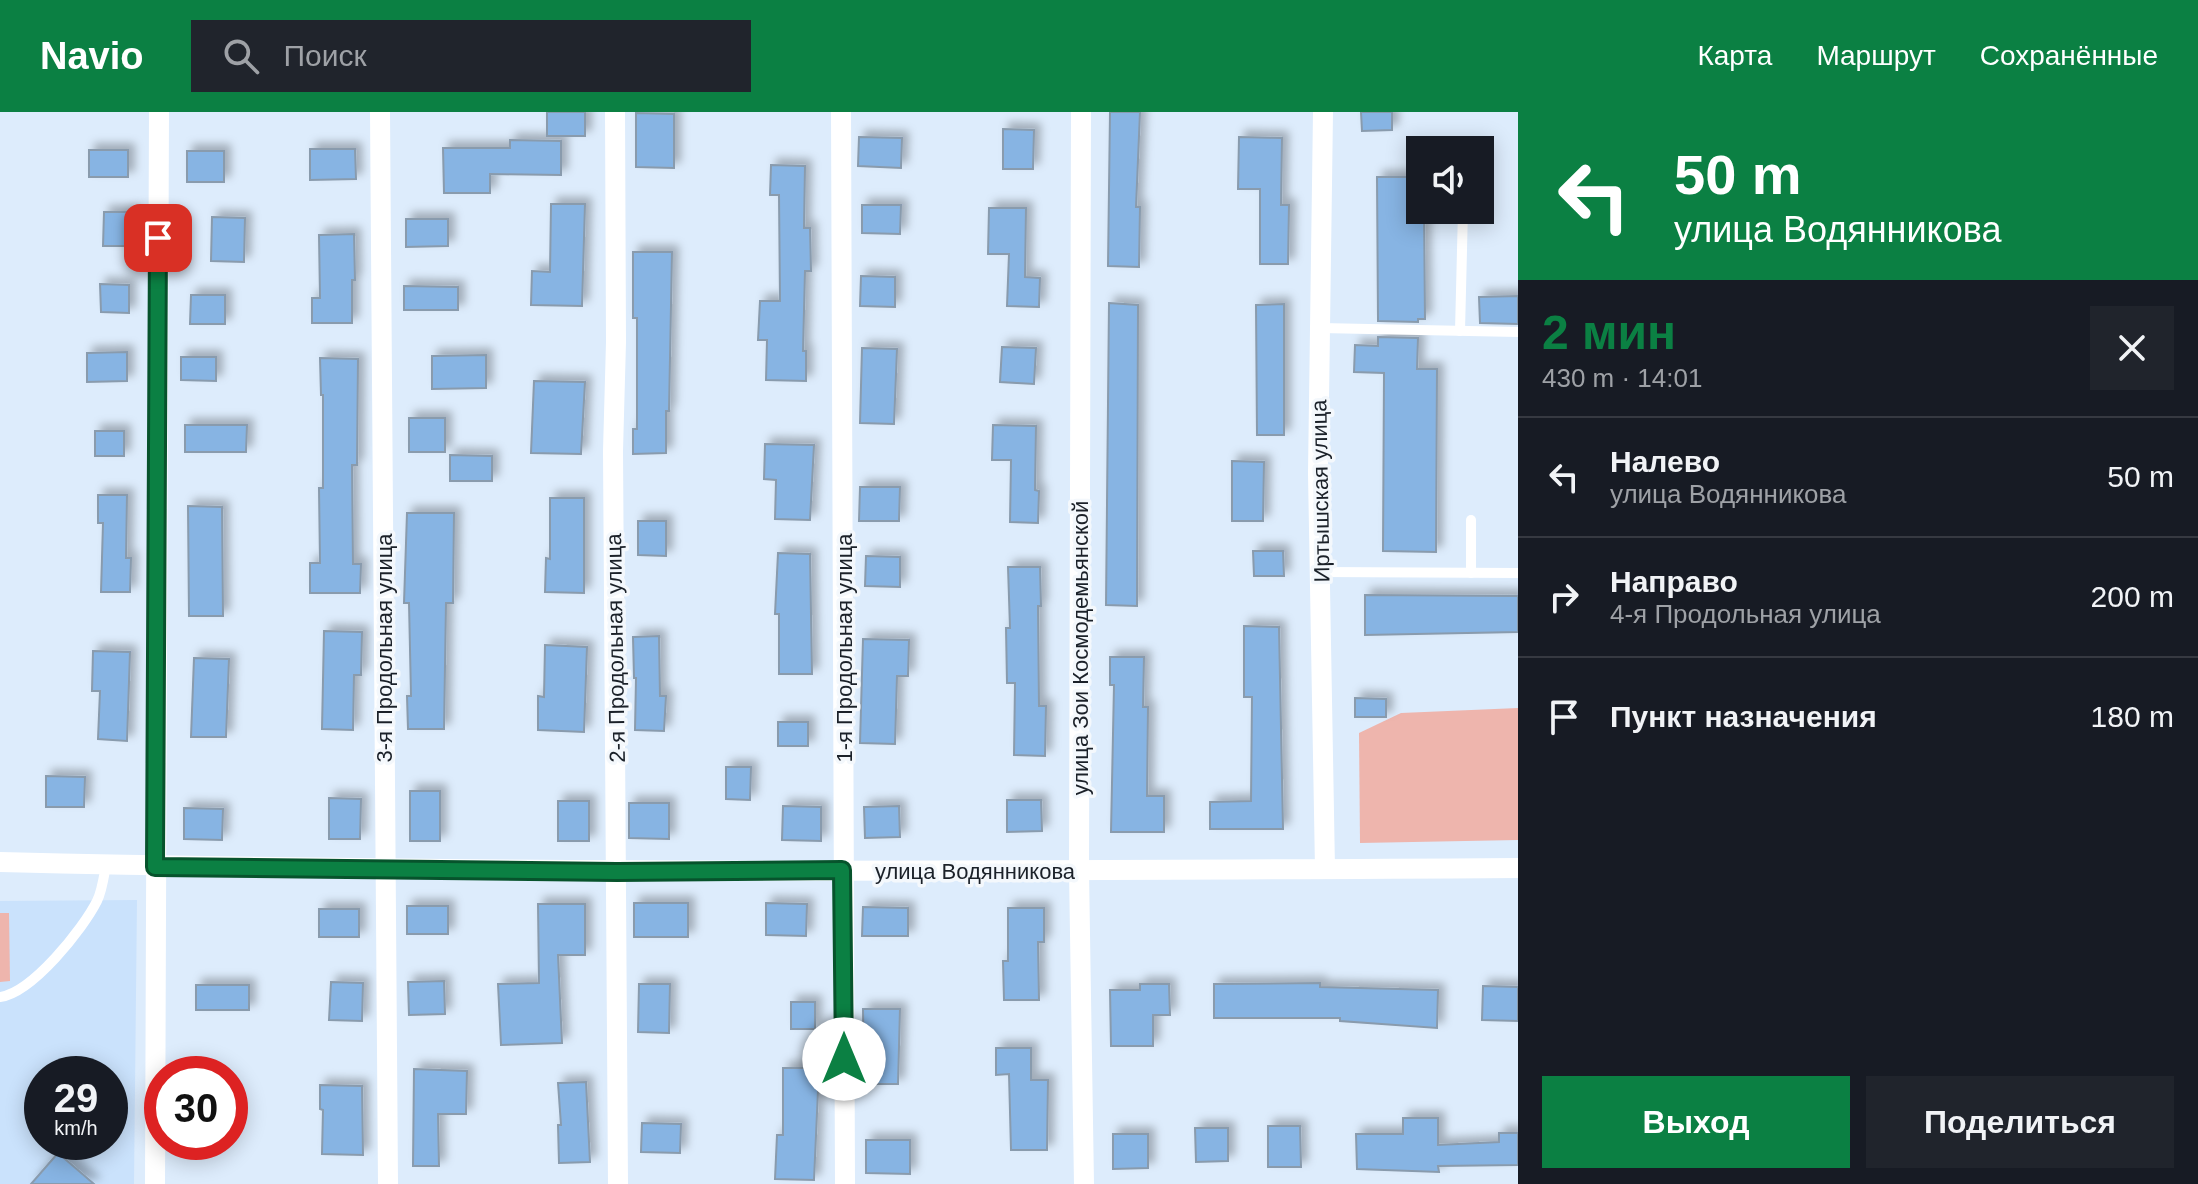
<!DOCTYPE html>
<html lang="ru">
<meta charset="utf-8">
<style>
:root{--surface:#171b24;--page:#20242c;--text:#f1f3f6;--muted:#9ea1a6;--line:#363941;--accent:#0b8043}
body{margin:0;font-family:Arial,sans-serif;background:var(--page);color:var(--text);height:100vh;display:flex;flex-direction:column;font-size:30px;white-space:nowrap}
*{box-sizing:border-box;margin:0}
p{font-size:26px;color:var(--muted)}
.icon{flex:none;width:44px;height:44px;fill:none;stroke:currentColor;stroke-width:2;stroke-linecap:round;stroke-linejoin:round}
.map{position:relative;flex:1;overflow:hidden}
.details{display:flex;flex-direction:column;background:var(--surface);width:680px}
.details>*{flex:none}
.banner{background:#0b8043;color:#fff;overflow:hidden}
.fabs{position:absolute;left:1406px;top:24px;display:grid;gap:16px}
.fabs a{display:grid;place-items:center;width:88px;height:88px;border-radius:0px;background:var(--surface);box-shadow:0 4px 20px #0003;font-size:40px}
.speed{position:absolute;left:24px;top:944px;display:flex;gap:16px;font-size:40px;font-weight:700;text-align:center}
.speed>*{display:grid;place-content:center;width:104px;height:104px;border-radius:50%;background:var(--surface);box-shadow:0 4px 20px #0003;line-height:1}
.speed small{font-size:20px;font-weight:400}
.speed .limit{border:12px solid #d22;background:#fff;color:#111}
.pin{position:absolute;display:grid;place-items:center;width:68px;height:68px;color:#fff;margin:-34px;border-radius:16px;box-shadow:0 4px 12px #0006}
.me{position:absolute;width:88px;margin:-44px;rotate:0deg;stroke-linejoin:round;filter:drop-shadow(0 0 6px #0008)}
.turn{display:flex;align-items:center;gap:28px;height:168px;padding:0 24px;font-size:36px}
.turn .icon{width:104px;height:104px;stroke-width:2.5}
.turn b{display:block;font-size:56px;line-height:68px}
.round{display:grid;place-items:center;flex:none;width:84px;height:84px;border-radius:0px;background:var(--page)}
.overview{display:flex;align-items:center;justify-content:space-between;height:136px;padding:0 24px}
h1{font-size:48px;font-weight:600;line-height:60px;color:var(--accent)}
.cta{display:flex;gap:16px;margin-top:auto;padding:16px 24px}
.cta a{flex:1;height:92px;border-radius:0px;background:var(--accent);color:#fff;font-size:32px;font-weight:600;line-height:92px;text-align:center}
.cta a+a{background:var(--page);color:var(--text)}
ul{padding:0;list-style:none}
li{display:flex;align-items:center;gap:24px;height:120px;padding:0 24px;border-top:2px solid var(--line)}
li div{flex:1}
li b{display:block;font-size:30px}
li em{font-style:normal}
header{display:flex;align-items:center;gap:48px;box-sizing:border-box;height:112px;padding:0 40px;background:var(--accent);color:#fff}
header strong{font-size:38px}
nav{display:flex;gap:44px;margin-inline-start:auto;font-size:28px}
.search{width:560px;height:72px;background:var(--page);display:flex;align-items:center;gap:20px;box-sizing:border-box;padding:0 28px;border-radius:0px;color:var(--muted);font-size:30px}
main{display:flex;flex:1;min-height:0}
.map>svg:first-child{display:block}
</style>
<header>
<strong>Navio</strong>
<div class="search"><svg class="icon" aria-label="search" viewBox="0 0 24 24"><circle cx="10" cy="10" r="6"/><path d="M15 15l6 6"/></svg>Поиск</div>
<nav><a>Карта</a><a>Маршрут</a><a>Сохранённые</a></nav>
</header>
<main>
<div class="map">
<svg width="1518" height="1072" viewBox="0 0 1518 1072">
<defs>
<filter id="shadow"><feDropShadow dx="6" dy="-6" stdDeviation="4" flood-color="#0004"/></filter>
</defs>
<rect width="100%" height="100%" fill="#ddecfc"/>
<path fill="#cae2fc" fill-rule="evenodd" d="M 137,788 L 134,1072 L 0,1072 L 0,789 ZM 42,962 L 110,962 L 110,1030 L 42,1030 Z"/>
<g fill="#eeb5ad">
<polygon points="1518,596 1518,728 1360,731 1359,621 1401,601"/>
<polygon points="0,801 9,801 10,869 0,870"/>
</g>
<g fill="#87b4e3" stroke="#899bad" stroke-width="2" filter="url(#shadow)">
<rect x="547" y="0" width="38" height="24"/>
<polygon points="1110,0 1140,0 1136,95 1140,95 1139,155 1108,154"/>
<polygon points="1361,0 1392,0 1392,18 1362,19"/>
<polygon points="636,1 674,2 674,56 636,55"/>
<polygon points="1003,17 1034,18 1033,57 1003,57"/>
<polygon points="859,25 902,26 901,56 858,54"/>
<polygon points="1239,25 1282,26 1281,93 1289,93 1288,152 1260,152 1260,77 1238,77"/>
<polygon points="510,28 561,29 561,63 490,62 490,81 444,81 443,36 510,36"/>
<polygon points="310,37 355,37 356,67 310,68"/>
<rect x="89" y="38" width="39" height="27"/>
<rect x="187" y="39" width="37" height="31"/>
<polygon points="771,53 805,54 804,116 810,116 811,159 805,159 803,239 806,239 806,269 766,268 767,228 758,228 760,189 780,189 779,83 770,83"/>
<polygon points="1377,65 1420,65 1420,98 1424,98 1425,207 1418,207 1418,210 1378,209"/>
<polygon points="551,92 585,92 582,194 531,193 532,159 550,160"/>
<polygon points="862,93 901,93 900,122 862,121"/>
<polygon points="989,96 1026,96 1025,165 1040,166 1039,195 1007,194 1009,142 988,142"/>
<polygon points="104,100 133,100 132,134 103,134"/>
<polygon points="212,105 245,106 244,150 211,149"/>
<polygon points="406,107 448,107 448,134 406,135"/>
<polygon points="354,122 355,168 352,168 352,211 312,211 312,186 320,186 319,123"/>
<polygon points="633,140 672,140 669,299 666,299 666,341 633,342 633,317 637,317 637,206 633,206"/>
<polygon points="861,164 895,165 895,195 860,194"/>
<polygon points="100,172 129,173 129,201 101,200"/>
<polygon points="404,174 458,175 458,198 404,198"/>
<polygon points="191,183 225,183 225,212 190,212"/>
<polygon points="1518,184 1518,212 1480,211 1479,185"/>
<polygon points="1109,191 1138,193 1137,494 1106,493"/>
<polygon points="1284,192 1284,323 1257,323 1256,193"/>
<polygon points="1378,225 1418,226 1417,257 1437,257 1436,440 1383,439 1384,261 1354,260 1355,233 1378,234"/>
<polygon points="1002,235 1036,236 1034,272 1000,270"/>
<polygon points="862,236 897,237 894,312 860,311"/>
<polygon points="127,240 127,269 87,270 87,241"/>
<polygon points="486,243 486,276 432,277 432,244"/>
<polygon points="181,245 216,245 216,269 181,268"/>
<polygon points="320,246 358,247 357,353 352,353 353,452 361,452 360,481 310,481 310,451 320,451 319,376 323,376 323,283 321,283"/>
<polygon points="534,269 585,270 581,342 531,341"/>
<rect x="409" y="306" width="36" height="34"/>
<polygon points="185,313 247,313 246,340 185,340"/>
<polygon points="993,313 1036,314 1035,378 1039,379 1038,411 1010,410 1011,348 992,348"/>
<rect x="95" y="319" width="29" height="25"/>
<polygon points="765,332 814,333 810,408 775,407 776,368 764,367"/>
<polygon points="450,343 492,344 492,369 450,369"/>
<polygon points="1232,349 1264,350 1263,409 1232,409"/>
<polygon points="860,375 900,375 899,409 859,409"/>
<polygon points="98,383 127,383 126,446 131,446 130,480 101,480 103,411 98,411"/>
<polygon points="550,386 584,386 584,481 545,480 546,446 550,447"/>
<polygon points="188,394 222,395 223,504 189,504"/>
<polygon points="407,401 454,401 453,491 446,491 444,617 408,617 407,584 411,584 409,491 404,491"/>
<polygon points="638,409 666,409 666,444 638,443"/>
<polygon points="1253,439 1283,439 1284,464 1254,464"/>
<polygon points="778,441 810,442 812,562 779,562 779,502 775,502"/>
<polygon points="866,444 900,445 900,475 865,474"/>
<polygon points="1008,455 1040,455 1041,494 1038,494 1039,594 1046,594 1045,644 1014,643 1015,571 1007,571 1006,516 1010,516"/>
<polygon points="1365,483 1518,484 1518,520 1365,523"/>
<polygon points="1244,514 1279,515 1283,717 1210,717 1210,690 1251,689 1252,585 1244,585"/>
<polygon points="324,519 362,520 361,563 354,563 353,618 322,617"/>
<polygon points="659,524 660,584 666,584 664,619 635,618 636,566 634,566 633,525"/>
<polygon points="863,527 909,528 908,564 897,564 895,632 860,631"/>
<polygon points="545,533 587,535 584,620 538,618 538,584 544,585"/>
<polygon points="93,539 130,540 127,629 98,627 100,579 92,579"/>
<polygon points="1110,545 1144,545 1143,595 1148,595 1147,684 1164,684 1164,720 1111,720 1114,573 1110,573"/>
<polygon points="194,546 229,547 226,625 191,625"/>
<polygon points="1355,586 1386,587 1386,605 1355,605"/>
<rect x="778" y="610" width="30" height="24"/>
<polygon points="726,655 751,655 750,688 726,687"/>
<polygon points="46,664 85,665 84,695 46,695"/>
<rect x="410" y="679" width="30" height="50"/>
<polygon points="329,686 361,687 360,727 329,727"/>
<polygon points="1007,688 1041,688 1042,719 1007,720"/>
<rect x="558" y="689" width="31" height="40"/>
<polygon points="629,691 669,691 669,727 629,726"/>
<polygon points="783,694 821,695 821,729 782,728"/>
<polygon points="899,694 900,725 865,726 864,695"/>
<polygon points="184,696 223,697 222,728 184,727"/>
<rect x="634" y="791" width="54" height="34"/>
<polygon points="766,791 807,792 806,824 766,823"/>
<polygon points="538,792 585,792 585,843 558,843 562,931 501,933 498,872 539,871"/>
<rect x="407" y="794" width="41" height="28"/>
<polygon points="863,795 908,796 908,824 862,824"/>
<polygon points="1008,796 1044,796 1044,830 1038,830 1039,888 1004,888 1003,849 1008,849"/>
<rect x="319" y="797" width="40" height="28"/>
<polygon points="444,869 445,902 409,903 408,870"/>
<polygon points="331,870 363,871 362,909 329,908"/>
<polygon points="1320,871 1320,875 1438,878 1437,916 1340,909 1340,906 1214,906 1214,872"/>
<polygon points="639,872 670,872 669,921 638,920"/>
<polygon points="1140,872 1169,872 1170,903 1153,903 1153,934 1111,934 1110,878 1140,878"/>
<rect x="196" y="873" width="53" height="25"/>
<polygon points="1483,874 1518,875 1518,909 1482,908"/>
<rect x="791" y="890" width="24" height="27"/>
<polygon points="863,897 900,897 898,972 864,972"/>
<polygon points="996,936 1031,936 1031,968 1048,968 1047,1038 1011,1038 1009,962 996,963"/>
<polygon points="783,956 819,956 814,1068 775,1067 777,1023 783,1023"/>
<polygon points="414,957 467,959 466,1002 438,1002 439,1054 413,1054"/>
<polygon points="586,970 590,1050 559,1051 558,1013 561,1013 558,971"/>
<polygon points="320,973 362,974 363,1043 322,1042 323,998 320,997"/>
<polygon points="1403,1006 1438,1006 1438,1033 1499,1030 1499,1021 1518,1021 1518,1053 1438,1054 1439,1060 1357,1057 1356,1022 1403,1022"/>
<polygon points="642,1011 681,1012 680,1041 641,1040"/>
<polygon points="1268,1014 1300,1014 1301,1055 1268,1055"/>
<polygon points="1195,1016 1228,1016 1228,1049 1196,1050"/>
<polygon points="1113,1022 1148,1022 1148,1056 1113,1057"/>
<polygon points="866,1028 910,1028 910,1062 866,1061"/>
<polygon points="58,1041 94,1072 31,1072"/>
</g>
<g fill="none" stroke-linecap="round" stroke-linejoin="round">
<g stroke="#fff" stroke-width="10">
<polyline points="1320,216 1518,220"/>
<polyline points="1460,219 1463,98"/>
<polyline points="1471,408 1471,461"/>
<polyline points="1321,460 1518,461"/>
<path d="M 0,885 C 32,881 83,817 97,789 C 102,779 104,764 106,753"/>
</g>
<g stroke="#fff" stroke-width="20">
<polyline points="380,0 388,1072"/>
<polyline points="615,0 616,230 613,339 618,1072"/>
<polyline points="841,0 845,1072"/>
<polyline points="1081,0 1079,759 1084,1072"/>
<polyline points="1323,0 1318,361 1325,757"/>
<path d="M 0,750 C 506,762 1012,759 1518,756"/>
<polyline points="155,1072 159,0"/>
</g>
</g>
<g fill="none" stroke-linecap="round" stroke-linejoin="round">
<defs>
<polyline id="route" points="158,126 155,755 617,760 842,758 844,947"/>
</defs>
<use href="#route" stroke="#07532c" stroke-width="20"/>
<use href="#route" stroke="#0b8043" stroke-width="14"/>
</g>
<g text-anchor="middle" stroke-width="7" stroke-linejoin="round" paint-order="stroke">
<g font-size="22" fill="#1b2129" stroke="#f4f8fc">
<text transform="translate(1320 379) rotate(-91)" y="8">Иртышская улица</text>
<text transform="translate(384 536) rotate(-90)" y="8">3-я Продольная улица</text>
<text transform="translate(615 536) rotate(-91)" y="8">2-я Продольная улица</text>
<text transform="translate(844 536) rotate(-90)" y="8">1-я Продольная улица</text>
<text transform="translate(1080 536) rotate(-90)" y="8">улица Зои Космодемьянской</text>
<text x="975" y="767">улица Водянникова</text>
</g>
</g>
</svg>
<div class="fabs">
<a><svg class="icon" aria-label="sound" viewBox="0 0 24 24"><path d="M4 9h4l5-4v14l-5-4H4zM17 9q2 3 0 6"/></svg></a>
</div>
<div class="speed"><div>29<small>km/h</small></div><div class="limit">30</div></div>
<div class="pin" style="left:158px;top:126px;background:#d93025"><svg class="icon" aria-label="arrive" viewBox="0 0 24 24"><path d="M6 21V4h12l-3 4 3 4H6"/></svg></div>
<svg class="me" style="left:844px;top:947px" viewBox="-20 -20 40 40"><circle r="19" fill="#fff"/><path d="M0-13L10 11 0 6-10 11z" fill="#0b8043"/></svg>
</div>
<section class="details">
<div class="banner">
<div class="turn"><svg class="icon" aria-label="left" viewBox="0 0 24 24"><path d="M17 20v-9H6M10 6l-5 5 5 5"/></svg><div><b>50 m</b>улица Водянникова</div></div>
</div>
<div class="overview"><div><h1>2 мин</h1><p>430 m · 14:01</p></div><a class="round"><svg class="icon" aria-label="close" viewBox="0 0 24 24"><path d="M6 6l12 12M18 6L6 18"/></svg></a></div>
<ul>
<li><svg class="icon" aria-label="left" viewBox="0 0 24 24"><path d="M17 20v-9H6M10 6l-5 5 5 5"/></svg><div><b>Налево</b><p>улица Водянникова</p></div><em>50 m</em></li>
<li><svg class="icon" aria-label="right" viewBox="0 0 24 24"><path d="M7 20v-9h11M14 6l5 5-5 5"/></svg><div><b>Направо</b><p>4-я Продольная улица</p></div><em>200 m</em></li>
<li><svg class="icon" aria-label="arrive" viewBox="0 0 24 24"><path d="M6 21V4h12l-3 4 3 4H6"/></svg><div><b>Пункт назначения</b></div><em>180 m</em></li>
</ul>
<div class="cta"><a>Выход</a><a>Поделиться</a></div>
</section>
</main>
